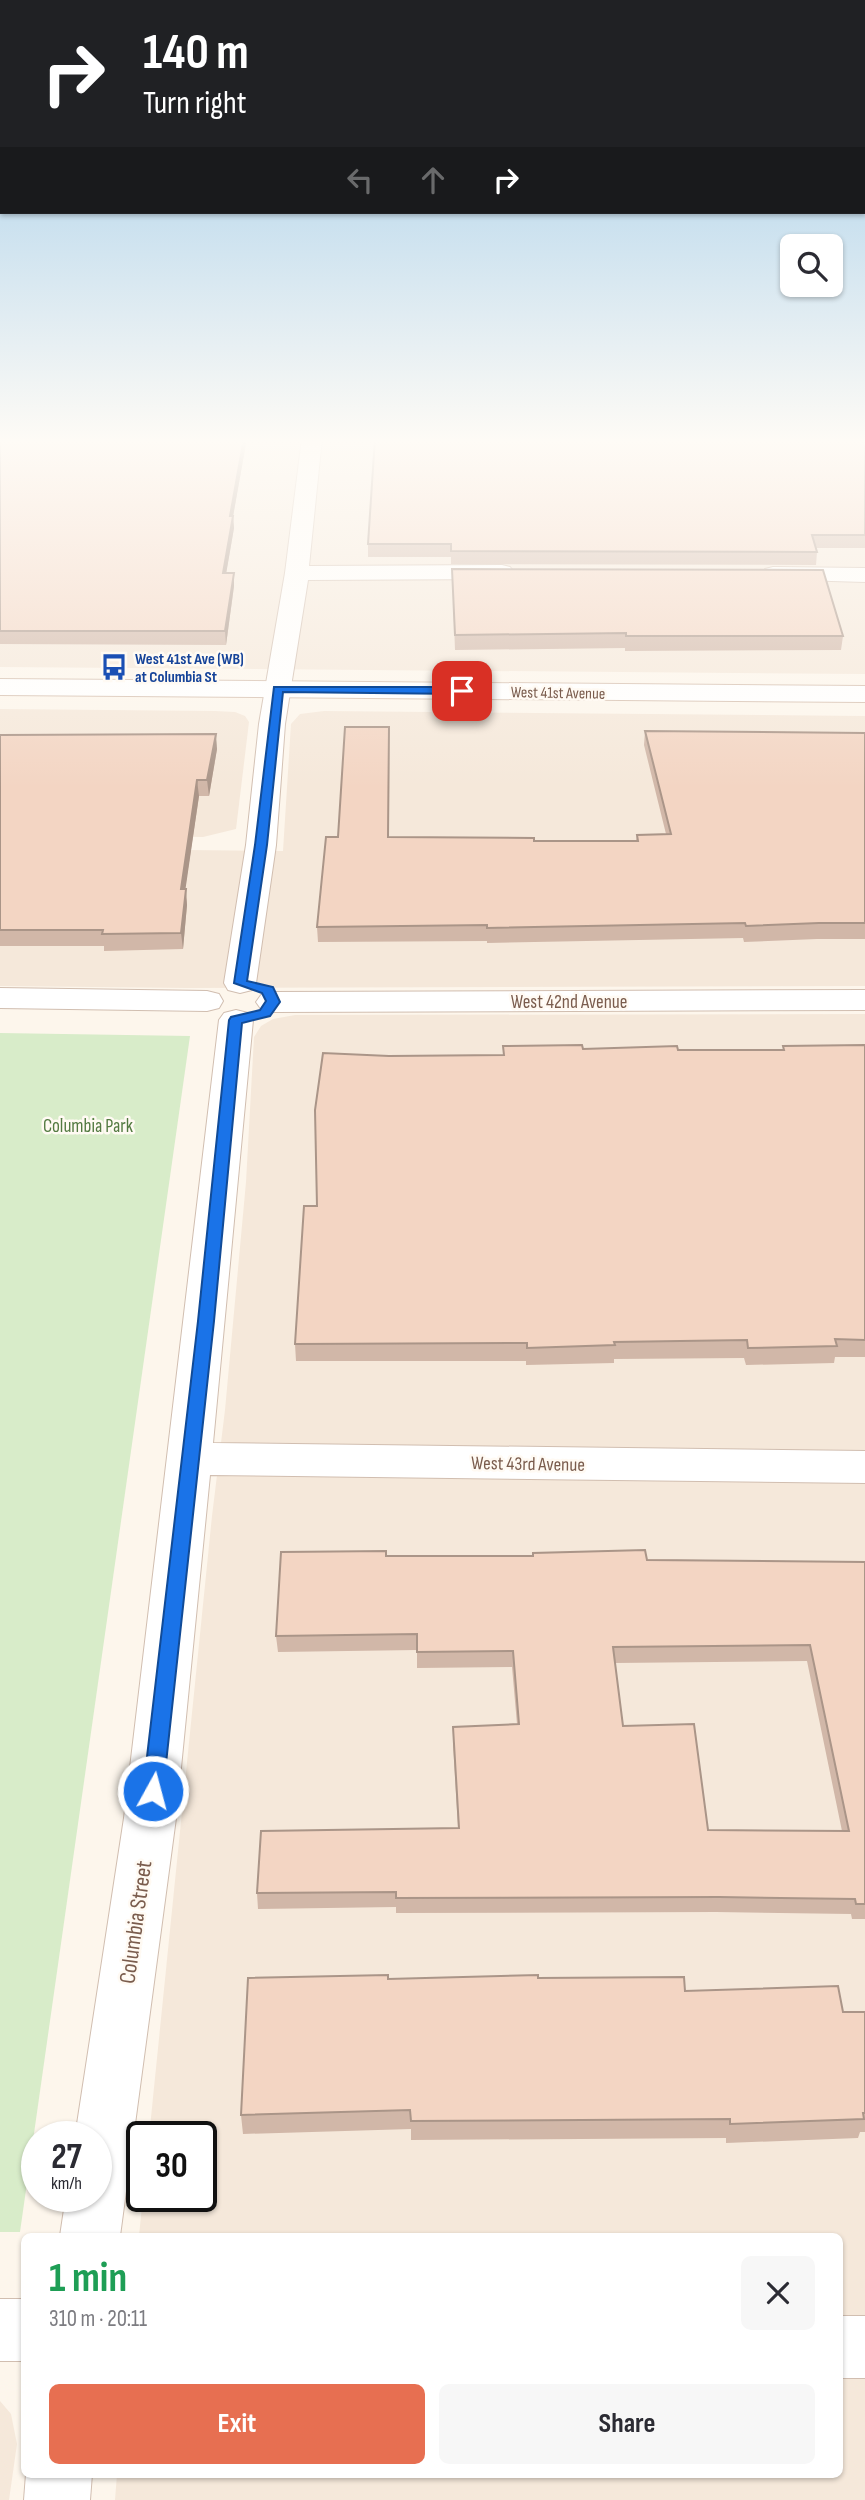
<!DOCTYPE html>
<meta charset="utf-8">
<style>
:root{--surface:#fff;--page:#f7f7f7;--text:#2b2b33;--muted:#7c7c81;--accent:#e76f51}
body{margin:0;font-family:"Sofia Sans Condensed",sans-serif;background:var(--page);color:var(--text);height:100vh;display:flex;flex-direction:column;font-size:26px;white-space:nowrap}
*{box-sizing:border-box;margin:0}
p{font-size:23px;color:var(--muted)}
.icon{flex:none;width:38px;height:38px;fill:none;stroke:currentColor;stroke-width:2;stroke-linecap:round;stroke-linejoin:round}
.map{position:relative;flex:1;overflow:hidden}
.sheet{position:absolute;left:21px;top:2233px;width:822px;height:245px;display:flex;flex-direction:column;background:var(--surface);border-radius:10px;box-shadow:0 2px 5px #0004}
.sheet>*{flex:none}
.banner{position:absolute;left:0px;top:0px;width:866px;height:214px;box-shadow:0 2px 5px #0004;background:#202124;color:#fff;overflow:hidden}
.controls{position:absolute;left:780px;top:234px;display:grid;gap:14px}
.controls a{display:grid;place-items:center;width:63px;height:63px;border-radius:10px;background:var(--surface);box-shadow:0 2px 5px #0004;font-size:35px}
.speed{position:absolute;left:21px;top:2121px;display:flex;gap:14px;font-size:35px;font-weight:700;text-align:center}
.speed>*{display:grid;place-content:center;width:91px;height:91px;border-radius:50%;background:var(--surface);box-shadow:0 2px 5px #0004;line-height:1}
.speed small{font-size:18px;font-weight:400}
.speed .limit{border:4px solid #111;border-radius:10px;background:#fff;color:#111}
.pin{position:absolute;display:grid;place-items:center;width:60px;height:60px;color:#fff;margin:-30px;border-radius:14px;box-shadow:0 4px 10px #0006}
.me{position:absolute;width:77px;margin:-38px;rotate:7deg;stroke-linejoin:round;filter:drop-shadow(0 0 5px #0008)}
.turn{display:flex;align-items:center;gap:24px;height:147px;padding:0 28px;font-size:32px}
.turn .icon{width:91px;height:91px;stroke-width:2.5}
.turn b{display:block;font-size:49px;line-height:60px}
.lanes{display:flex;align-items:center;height:66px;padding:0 28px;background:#0003;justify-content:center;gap:35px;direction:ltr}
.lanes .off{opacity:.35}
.round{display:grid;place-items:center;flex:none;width:74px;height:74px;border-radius:10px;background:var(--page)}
.headline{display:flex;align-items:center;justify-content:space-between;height:119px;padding:0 28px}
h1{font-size:42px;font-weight:700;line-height:52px;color:#1e9e55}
.button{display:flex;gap:14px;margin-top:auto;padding:14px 28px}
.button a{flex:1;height:80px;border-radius:10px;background:var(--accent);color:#fff;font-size:28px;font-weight:700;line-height:80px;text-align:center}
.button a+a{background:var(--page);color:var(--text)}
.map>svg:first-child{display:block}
</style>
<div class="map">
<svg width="865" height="2500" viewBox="0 0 865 2500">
<rect width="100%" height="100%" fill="#fdf6ec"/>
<g fill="#f5e8da">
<polygon points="0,438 865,438 865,674 0,667"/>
<polygon points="0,709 215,711 235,712 245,716 249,722 236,829 203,837 0,834"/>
<polygon points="324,711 865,716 865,986 187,988 0,986 0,848 283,851 291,724 300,714"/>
<polygon points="865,1014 865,2500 115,2500 117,2474 840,2474 840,2236 139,2236 143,2196 201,2196 201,2137 149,2137 212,1516 225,1410 246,1182 254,1037 261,1026 273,1019 295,1015"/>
<polygon points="0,2401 11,2414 17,2444 9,2500 0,2500"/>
</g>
<polygon fill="#d8ecc9" points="0,1033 190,1036 20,2232 0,2232"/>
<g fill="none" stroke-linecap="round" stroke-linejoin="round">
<defs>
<g id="minor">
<polygon points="302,438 322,438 309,566 502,565 510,567 514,572 510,577 502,579 308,580 285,724 276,845 256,983 252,990 240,993 228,990 224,983 246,845 259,724 285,573"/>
<polygon points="773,567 865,568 865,582 765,579 761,574 765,569"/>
<polygon points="0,988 207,991 219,994 223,1001 219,1008 207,1011 0,1008"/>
<polygon points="865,990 865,1010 273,1012 261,1009 256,1002 261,995 273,992"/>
<polygon points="236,1010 248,1013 253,1020 213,1443 865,1451 865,1483 210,1475 176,1818 120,2236 60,2236 66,2196 96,2196 96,2137 75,2137 124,1818 219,1020 224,1013"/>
<rect x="0" y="2299" width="24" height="62"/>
<rect x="840" y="2316" width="25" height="62"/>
<polygon points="26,2474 92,2474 90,2500 24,2500"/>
</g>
<polygon id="secondary" points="0,679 865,686 865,702 0,695"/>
</defs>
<use href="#minor" stroke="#d1beb0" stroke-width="2"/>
<use href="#secondary" stroke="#d6c0b0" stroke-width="2"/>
<use href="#minor" fill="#fff" fill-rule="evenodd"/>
<use href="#secondary" fill="#fff" fill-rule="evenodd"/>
</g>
<g fill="#d1b7a8" fill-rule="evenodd">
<polygon points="0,438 247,438 233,516 234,528 226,573 234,586 226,645 0,644"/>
<polygon points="865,438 865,548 816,548 817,552 816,565 451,564 451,557 368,557 368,544"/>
<polygon points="452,569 843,636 841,650 625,651 625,648 455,650"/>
<polygon points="645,731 865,733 865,939 817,939 744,942 743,938 487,943 487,941 318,942 317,927 534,841 636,841 637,835 666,834 644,745"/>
<polygon points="0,735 217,749 209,796 199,796 185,889 187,905 183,949 104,951 104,946 0,946"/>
<polygon points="865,1045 865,1357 835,1357 834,1363 746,1365 744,1358 614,1359 614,1363 526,1365 526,1361 296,1361 295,1344 317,1206 389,1056 503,1055 503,1046 583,1049 783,1050 783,1046"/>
<path d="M 386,1556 L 865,1562 L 865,1919 L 852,1919 L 851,1914 L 716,1912 L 396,1913 L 396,1907 L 258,1909 L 257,1893 L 458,1828 L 453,1743 L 453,1727 L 517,1724 L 512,1667 L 417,1668 L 417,1650 L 278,1652 L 276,1636 ZM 807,1661 L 842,1831 L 708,1830 L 623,1726 L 615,1663 Z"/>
<polygon points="538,1978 685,1991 843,2012 865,2012 865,2132 860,2132 858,2138 726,2143 726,2138 411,2140 411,2129 243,2134 241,2115 388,1979"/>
</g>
<g fill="#aa9588">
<polygon points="244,438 247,438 231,528 230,516"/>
<polygon points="233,516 234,528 224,586 223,573"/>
<polygon points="234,573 234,586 226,645 225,631"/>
<polygon points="216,734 217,749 209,796 207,780"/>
<polygon points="197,780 199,796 183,906 181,889"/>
<polygon points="186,889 187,905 183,949 181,933"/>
</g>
<g fill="#f3d5c3" stroke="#aa9588" stroke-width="2" fill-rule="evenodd">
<polygon points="0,438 244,438 230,516 233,516 223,573 234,573 225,631 0,631"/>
<polygon points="375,438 865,438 865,535 812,535 817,552 451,551 451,544 368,544"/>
<polygon points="452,569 823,570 843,636 626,636 626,633 455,635"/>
<polygon points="345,727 389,727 388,837 534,838 534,841 638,841 637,835 671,834 645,731 865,733 865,923 819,923 746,926 745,923 487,928 487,925 317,927 326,837 338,837"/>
<polygon points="216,734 207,780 197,780 181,889 186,889 181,933 102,934 103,930 0,930 0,735"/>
<polygon points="582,1045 583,1049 677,1046 678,1050 784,1050 783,1046 865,1045 865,1340 835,1339 837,1346 748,1348 747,1340 614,1342 615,1345 527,1348 527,1343 295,1344 304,1206 317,1206 315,1110 323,1053 389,1056 504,1055 503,1046"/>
<path d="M 645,1550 L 647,1560 L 865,1562 L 865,1904 L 856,1904 L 855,1899 L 719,1897 L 396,1898 L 396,1892 L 257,1893 L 261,1831 L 459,1828 L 453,1727 L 519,1724 L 513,1651 L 417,1652 L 417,1634 L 276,1636 L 281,1552 L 386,1551 L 386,1556 L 533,1556 L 533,1553 ZM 810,1645 L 849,1831 L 708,1830 L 694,1724 L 623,1726 L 613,1647 Z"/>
<polygon points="388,1975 388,1979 538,1975 538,1978 684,1977 685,1991 838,1986 843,2012 865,2012 865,2113 863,2113 864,2119 730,2124 730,2119 411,2121 410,2110 241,2115 248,1978"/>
</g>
<linearGradient id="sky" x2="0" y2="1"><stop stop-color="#97c7e8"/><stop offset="0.56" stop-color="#fefbf6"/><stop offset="1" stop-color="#fefbf6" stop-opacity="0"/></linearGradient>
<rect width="865" height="788" fill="url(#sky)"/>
<polygon fill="#1a73e8" stroke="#114b97" stroke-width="2" points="274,687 462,687 467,691 462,694 283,692 267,845 247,981 273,987 280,1002 270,1016 242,1023 214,1321 163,1791 160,1797 153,1800 146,1797 143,1791 198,1321 229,1020 231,1017 260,1010 266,1001 262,993 234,983 255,845"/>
<defs>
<symbol id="bus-bare" viewBox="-9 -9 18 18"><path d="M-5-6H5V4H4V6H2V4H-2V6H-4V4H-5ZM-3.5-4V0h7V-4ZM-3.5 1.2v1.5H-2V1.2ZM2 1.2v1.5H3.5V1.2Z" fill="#1a4fb4" stroke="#fffaf3" stroke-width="2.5" paint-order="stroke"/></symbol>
</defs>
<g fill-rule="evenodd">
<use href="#bus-bare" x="95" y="648" width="38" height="38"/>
</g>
<g text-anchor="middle" stroke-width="5" stroke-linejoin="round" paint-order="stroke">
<g font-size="16" font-weight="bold" fill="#164399" stroke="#fffaf3" text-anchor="start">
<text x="135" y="664">West 41st Ave (WB)<tspan x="135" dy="18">at Columbia St</tspan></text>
</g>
<g font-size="16" fill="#7a5c4d" stroke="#fffaf3">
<text transform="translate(558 692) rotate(1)" y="6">West 41st Avenue</text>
</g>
<g font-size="19" fill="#7a5c4d" stroke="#fffaf3">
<text x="569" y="1008">West 42nd Avenue</text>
<text transform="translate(528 1463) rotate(1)" y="7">West 43rd Avenue</text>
</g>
<g font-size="19" fill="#537a41" stroke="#fffaf3">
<text x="88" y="1132">Columbia Park</text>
</g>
<g font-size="23" fill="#7a5c4d" stroke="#fffaf3">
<text transform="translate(135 1922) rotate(-82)" y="8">Columbia Street</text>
</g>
</g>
</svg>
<div class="controls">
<a><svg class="icon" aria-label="search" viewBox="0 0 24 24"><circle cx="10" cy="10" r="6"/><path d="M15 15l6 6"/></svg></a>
</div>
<div class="speed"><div>27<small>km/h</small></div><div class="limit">30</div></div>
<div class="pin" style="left:462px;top:691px;background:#d93025"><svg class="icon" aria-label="arrive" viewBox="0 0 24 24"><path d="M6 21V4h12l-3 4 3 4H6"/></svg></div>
<svg class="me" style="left:153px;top:1791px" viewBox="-20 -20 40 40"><circle r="17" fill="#1a73e8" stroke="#fff" stroke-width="3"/><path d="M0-11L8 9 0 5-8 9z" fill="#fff"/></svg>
<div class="banner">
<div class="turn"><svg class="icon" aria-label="right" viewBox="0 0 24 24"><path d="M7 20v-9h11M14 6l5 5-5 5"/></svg><div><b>140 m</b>Turn right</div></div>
<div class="lanes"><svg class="icon off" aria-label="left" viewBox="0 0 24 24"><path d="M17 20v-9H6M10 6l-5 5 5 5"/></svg><svg class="icon off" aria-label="ahead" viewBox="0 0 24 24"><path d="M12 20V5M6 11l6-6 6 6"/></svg><svg class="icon" aria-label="right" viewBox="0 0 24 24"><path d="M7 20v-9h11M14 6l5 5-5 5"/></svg></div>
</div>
<section class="sheet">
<div class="headline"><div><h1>1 min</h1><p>310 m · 20:11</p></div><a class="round"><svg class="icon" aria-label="close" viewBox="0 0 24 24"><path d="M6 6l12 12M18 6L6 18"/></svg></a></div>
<div class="button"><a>Exit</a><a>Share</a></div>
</section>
</div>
